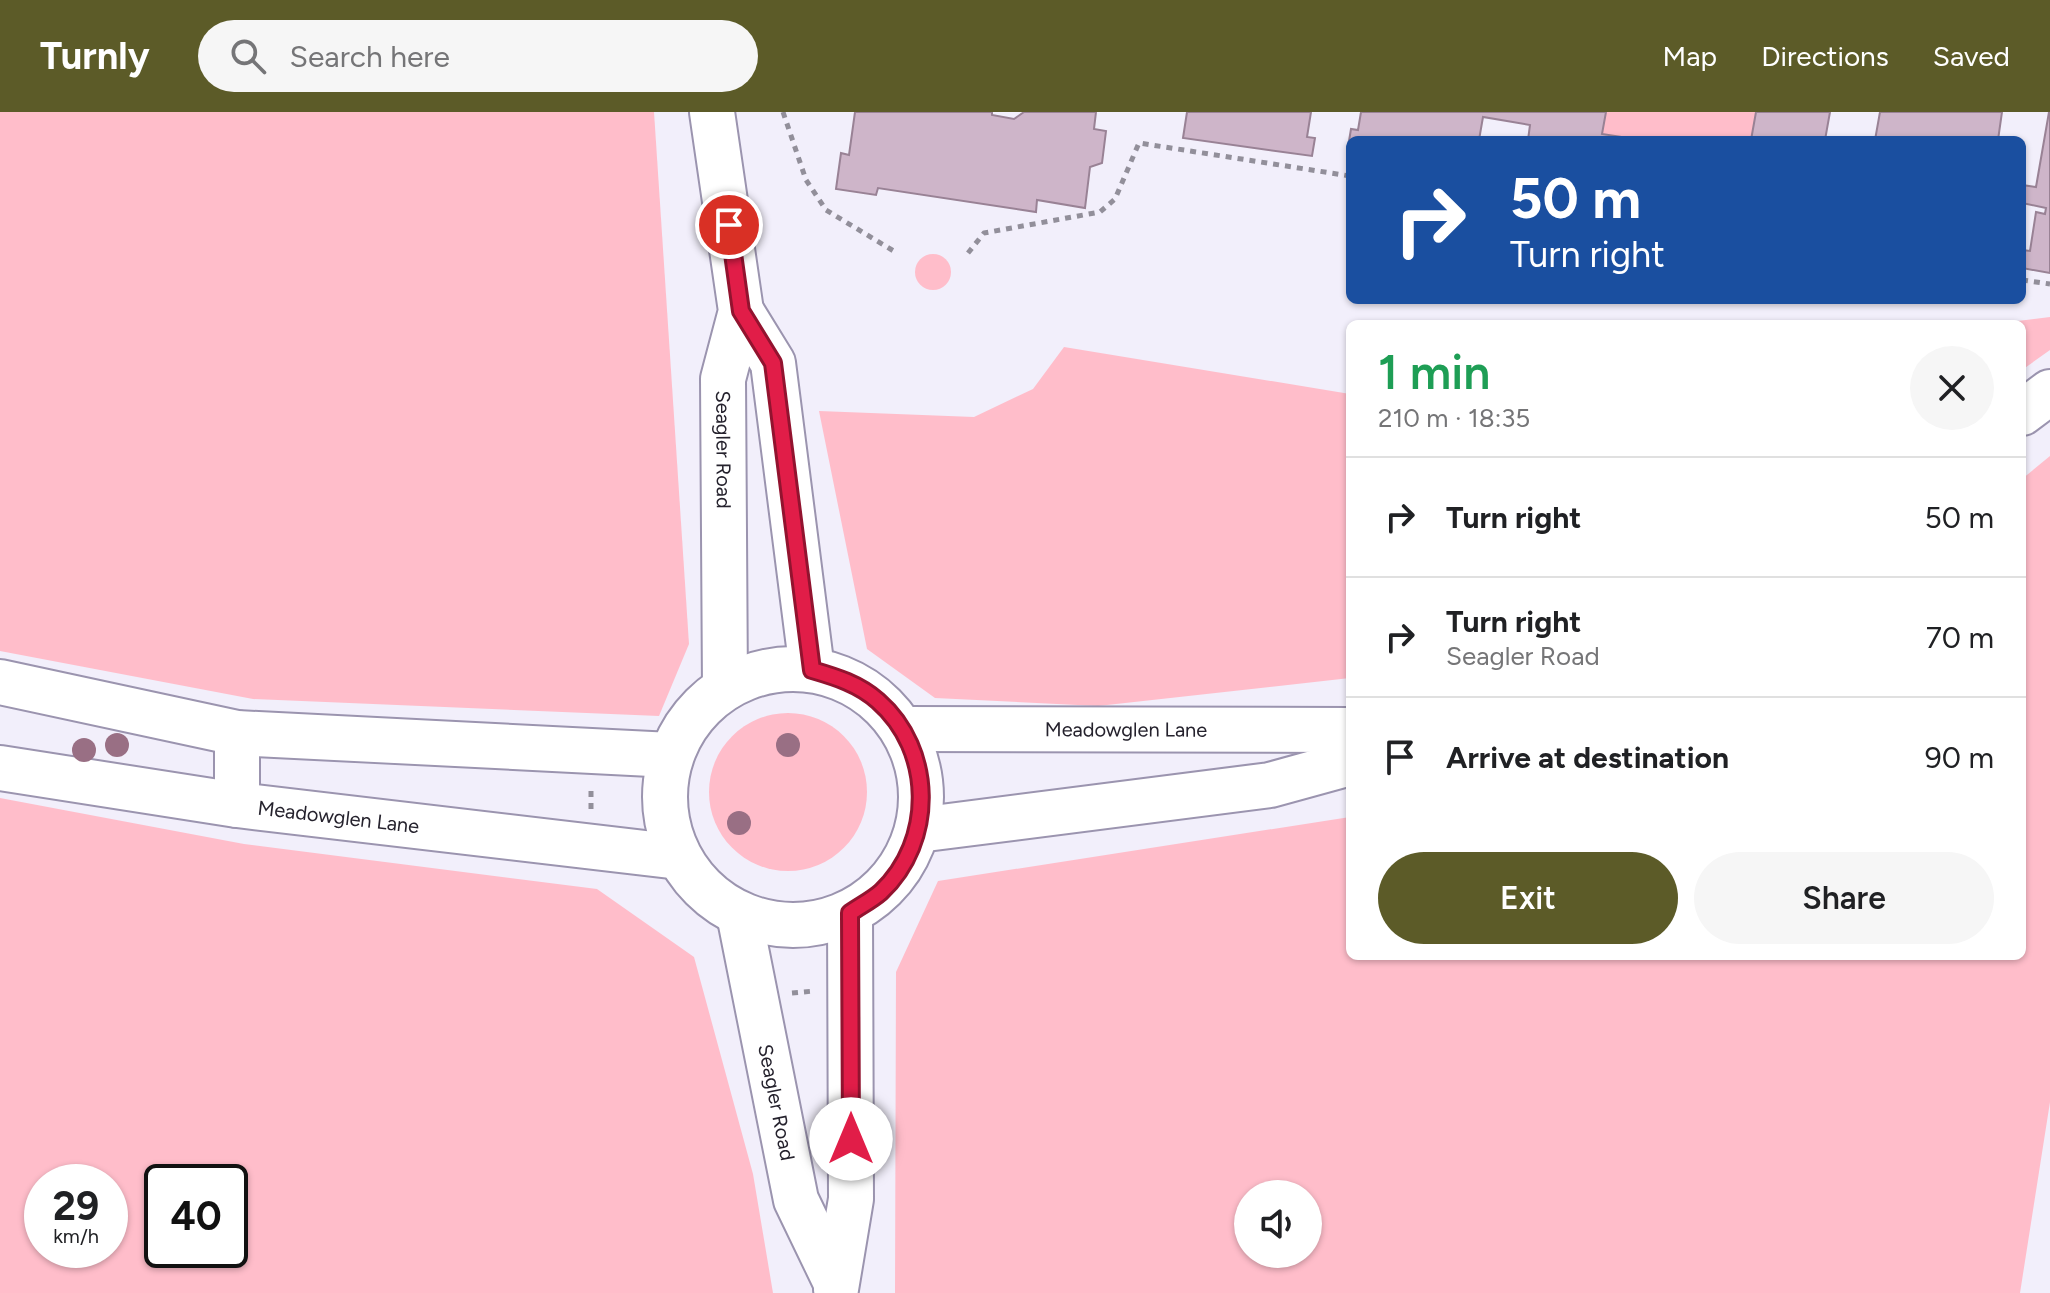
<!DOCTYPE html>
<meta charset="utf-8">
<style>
:root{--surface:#fff;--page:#f6f6f6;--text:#202124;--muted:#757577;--line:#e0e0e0;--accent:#5c5b28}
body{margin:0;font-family:Figtree,sans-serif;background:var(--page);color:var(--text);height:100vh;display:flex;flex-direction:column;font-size:30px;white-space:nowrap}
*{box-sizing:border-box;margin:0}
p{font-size:26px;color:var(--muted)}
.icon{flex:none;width:44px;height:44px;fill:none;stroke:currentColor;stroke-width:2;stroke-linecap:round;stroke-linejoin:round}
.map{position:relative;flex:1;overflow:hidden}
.panel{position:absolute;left:1346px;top:208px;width:680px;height:640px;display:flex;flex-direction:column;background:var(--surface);border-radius:12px;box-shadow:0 2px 6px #0004}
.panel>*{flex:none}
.banner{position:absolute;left:1346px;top:24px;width:680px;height:168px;border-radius:12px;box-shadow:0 2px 6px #0004;background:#1a4fa0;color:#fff;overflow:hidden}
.buttons{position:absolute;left:1234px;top:1068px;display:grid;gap:16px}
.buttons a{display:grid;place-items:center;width:88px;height:88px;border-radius:50%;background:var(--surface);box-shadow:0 2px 6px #0004;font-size:40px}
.speed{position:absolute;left:24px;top:1052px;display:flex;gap:16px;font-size:40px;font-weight:700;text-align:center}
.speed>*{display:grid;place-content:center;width:104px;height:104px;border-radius:50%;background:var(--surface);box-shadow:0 2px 6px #0004;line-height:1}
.speed small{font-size:20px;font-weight:400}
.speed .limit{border:4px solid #111;border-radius:12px;background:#fff;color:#111}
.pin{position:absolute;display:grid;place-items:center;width:68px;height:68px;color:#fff;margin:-34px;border:4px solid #fff;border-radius:50%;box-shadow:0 2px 8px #0007}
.me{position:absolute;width:88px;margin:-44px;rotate:0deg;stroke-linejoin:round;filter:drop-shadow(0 0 6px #0008)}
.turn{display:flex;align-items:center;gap:28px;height:168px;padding:0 32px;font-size:36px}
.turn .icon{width:104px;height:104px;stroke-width:2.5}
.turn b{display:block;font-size:56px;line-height:68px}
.round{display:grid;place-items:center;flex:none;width:84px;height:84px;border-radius:42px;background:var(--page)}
.summary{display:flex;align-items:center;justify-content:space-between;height:136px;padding:0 32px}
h1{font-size:48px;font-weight:600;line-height:60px;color:#1e9e55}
.primary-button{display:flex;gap:16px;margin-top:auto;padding:16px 32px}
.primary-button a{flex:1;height:92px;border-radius:48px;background:var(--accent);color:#fff;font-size:32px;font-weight:600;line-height:92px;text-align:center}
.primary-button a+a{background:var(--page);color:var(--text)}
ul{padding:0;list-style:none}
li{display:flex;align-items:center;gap:24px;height:120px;padding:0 32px;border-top:2px solid var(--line)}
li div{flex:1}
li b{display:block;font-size:30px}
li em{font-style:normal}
header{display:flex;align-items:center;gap:48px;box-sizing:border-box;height:112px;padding:0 40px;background:var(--accent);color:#fff}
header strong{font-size:38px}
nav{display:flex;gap:44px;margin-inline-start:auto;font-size:28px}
.search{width:560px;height:72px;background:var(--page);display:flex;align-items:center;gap:20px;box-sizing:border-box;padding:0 28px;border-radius:44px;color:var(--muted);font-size:30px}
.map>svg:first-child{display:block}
</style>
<header>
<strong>Turnly</strong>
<div class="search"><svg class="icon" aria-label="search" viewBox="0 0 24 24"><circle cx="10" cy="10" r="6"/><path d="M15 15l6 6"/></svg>Search here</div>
<nav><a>Map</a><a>Directions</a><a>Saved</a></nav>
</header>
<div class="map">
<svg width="2050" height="1181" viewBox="0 0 2050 1181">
<rect width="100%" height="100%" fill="#f2effb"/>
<g fill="#ffbdca" fill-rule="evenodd">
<polygon points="0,0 654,0 689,532 659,604 253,587 0,539"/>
<polygon points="1606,0 1756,0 1751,28 1641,28 1602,22"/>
<circle cx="933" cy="160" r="18"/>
<polygon points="2050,205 2050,238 2022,258 2022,212 1993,212"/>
<polygon points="1064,235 1350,282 1350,566 1098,594 935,586 867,537 819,299 974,305 1033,277"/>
<path d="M 2050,344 L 2050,990 L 2020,1181 L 895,1181 L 896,860 L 938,769 L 1350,705 L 1350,844 L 2022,844 L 2022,367 ZM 1248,1082 L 1308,1082 L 1308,1142 L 1248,1142 Z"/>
<circle cx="788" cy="680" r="79"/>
<path d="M 0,686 L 244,732 L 597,777 L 694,845 L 753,1062 L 773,1181 L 0,1181 ZM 42,1070 L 110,1070 L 110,1138 L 42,1138 ZM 162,1070 L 230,1070 L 230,1138 L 162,1138 Z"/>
</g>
<g fill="#ceb5c9" stroke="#998295" stroke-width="2">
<polygon points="855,0 992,0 992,3 1014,7 1024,0 1096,0 1094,17 1106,19 1102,51 1090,55 1085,96 1037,88 1036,100 878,76 876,83 836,77 841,41 849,43"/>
<polygon points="1187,0 1311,0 1307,25 1315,26 1312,44 1183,26"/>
<polygon points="1361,0 1606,0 1602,22 1641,28 1528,28 1530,13 1483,5 1479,28 1350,28 1350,35 1348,35 1351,17 1358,18"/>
<polygon points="1756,0 1830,0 1825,28 1751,28"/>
<polygon points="1880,0 2002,0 1998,28 1875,28"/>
<polygon points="2049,0 2050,0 2050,161 2022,156 2022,138 2030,139 2036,100 2045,102 2046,96 2022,91 2022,73 2036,75"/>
</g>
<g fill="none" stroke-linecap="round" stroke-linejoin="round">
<defs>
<g id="secondary">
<path id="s1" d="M 712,0 L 741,199 L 723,267 L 725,576"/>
<polyline points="741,199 773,251 812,558"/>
<polyline points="2022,301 2050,280"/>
<circle cx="793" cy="685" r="128"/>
<polyline points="0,570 237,621 671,643"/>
<path id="s2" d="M 902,617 L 1350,618"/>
<path id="s3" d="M 0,656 L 237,693 L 679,745"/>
<polyline points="237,693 237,621"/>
<polyline points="918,718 1270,673 1350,651"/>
<path id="s4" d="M 739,802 L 796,1088 L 836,1171"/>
<polyline points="836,1177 851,1087 850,801"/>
</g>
</defs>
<use href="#secondary" stroke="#9b94af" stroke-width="48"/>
<g stroke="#928f9a" stroke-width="5" stroke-dasharray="6 6" stroke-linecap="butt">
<polyline points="783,0 806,68 826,98 897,141"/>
<polyline points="968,141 984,121 1100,100 1115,87 1139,31 1350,64"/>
<polyline points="2022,168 2050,172"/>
<polyline points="591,697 591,675"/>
<polyline points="792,881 814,879"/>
</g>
<use href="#secondary" stroke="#fff" stroke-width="44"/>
</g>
<g fill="#996f84">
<circle cx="117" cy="633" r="12"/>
<circle cx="788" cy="633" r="12"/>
<circle cx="84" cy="638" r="12"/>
<circle cx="739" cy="711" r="12"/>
</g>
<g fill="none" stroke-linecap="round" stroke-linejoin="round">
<defs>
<path id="route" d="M 729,113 L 741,199 L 773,251 L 812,558 C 836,565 859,572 878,589 C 934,638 935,729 881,780 C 872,788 860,794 850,801 L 851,1027"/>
</defs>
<use href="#route" stroke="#92132f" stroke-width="20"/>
<use href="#route" stroke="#e11d48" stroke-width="14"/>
</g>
<g text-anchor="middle" stroke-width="8" stroke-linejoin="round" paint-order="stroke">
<g font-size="20" fill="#25222d" stroke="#fff">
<text dy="7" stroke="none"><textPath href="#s1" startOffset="342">Seagler Road</textPath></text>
<text dy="7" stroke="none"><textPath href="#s2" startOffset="224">Meadowglen Lane</textPath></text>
<text dy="7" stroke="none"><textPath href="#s3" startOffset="342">Meadowglen Lane</textPath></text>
<text dy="7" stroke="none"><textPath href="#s4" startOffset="192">Seagler Road</textPath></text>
</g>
</g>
</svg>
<div class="buttons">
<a><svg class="icon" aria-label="sound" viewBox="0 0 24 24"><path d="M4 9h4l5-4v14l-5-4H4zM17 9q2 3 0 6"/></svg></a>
</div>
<div class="speed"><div>29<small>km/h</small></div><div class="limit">40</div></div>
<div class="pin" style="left:729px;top:113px;background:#d93025"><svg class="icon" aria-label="arrive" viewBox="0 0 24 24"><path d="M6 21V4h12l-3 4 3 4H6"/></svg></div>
<svg class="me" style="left:851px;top:1027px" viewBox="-20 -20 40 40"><circle r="19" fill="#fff"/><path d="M0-13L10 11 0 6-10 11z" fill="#e11d48"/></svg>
<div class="banner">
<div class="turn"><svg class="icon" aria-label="right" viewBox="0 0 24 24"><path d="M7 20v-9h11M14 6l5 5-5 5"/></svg><div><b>50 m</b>Turn right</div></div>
</div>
<section class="panel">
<div class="summary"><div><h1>1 min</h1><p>210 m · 18:35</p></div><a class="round"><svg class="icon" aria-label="close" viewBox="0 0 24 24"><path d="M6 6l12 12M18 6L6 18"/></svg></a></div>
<ul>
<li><svg class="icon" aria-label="right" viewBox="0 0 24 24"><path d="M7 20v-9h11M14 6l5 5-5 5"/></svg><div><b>Turn right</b></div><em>50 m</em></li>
<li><svg class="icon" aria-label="right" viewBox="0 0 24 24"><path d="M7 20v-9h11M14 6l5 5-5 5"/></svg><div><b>Turn right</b><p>Seagler Road</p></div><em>70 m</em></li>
<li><svg class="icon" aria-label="arrive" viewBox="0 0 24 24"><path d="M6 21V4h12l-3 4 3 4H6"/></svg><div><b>Arrive at destination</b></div><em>90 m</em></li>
</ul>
<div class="primary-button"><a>Exit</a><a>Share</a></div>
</section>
</div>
